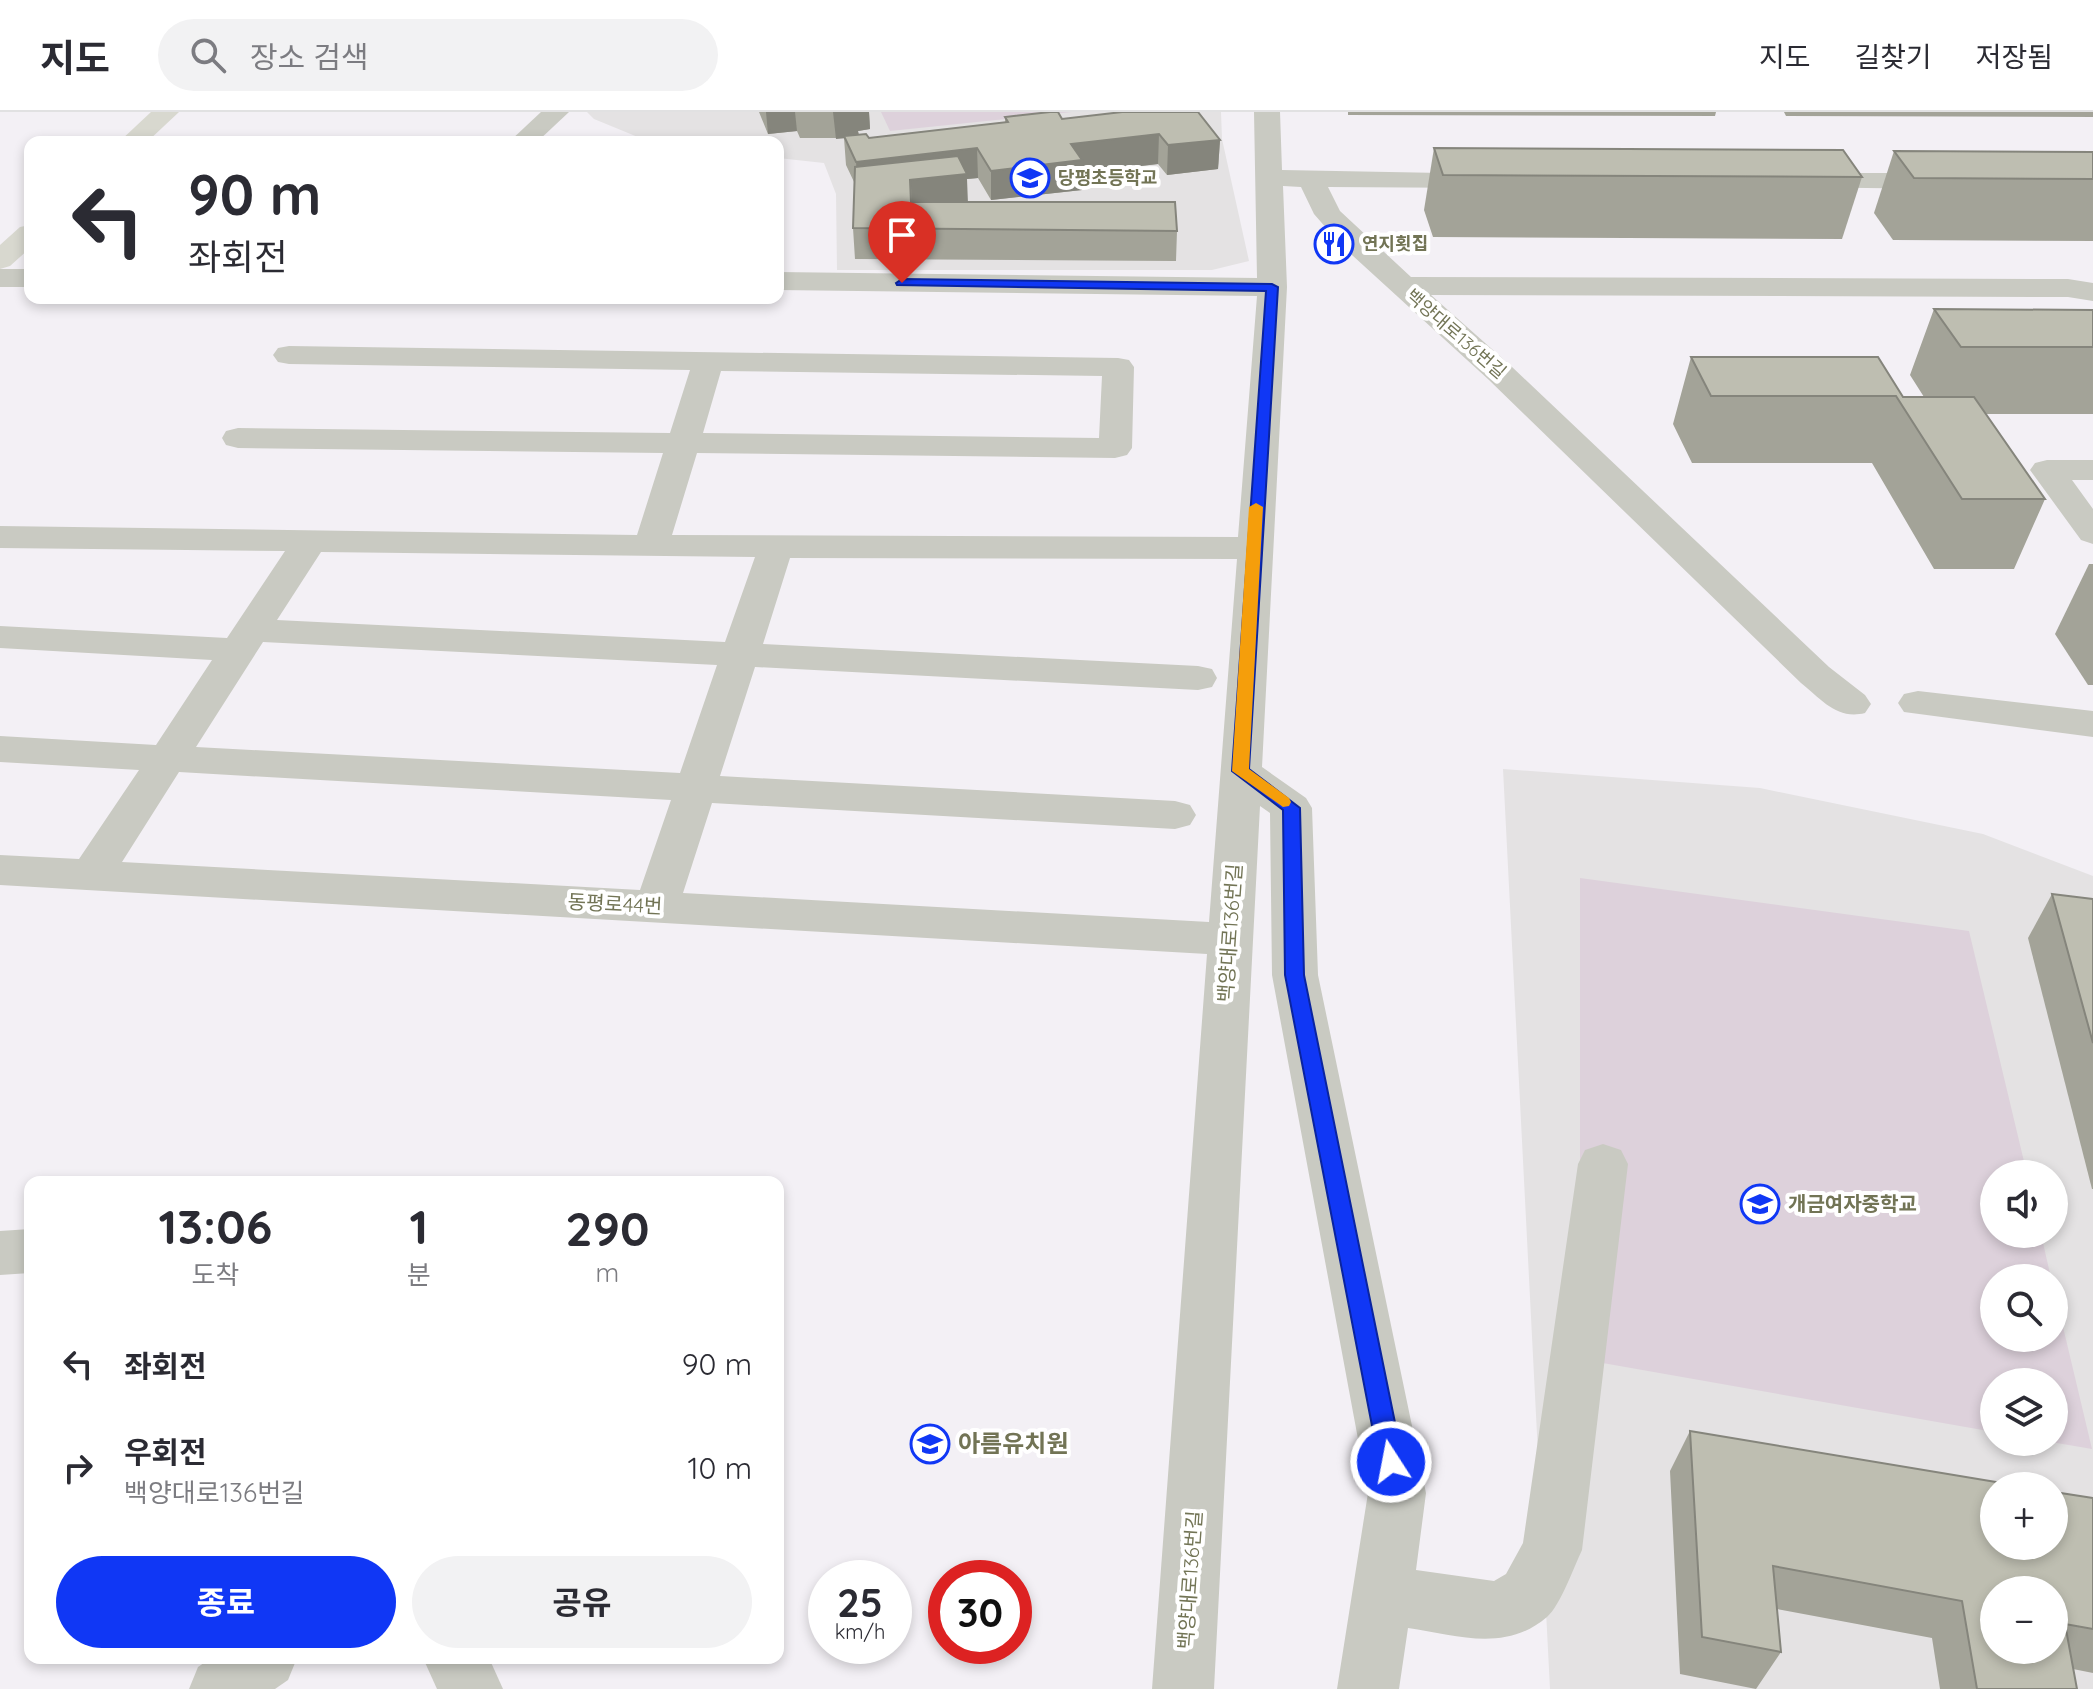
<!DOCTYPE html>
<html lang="ko">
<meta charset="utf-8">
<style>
:root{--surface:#fff;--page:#f2f2f3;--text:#2b2b33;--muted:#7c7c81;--line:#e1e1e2;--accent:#1037f5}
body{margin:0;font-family:Quicksand,"Noto Sans KR",sans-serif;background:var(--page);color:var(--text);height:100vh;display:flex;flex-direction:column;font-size:30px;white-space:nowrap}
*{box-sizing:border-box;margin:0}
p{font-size:26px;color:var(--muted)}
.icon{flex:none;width:44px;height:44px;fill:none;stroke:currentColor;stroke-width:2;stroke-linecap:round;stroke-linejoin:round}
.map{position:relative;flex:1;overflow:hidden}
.drawer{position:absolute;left:24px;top:1064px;width:760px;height:488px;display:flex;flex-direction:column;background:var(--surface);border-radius:16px;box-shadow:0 4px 12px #0003}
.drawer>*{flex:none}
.banner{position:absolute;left:24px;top:24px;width:760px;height:168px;border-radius:16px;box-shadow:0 4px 12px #0003;background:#fff;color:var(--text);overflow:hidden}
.tools{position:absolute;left:1980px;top:1048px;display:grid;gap:16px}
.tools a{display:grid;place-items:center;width:88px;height:88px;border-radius:50%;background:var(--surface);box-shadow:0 4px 12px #0003;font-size:40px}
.speed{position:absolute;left:808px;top:1448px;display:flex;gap:16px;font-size:40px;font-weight:700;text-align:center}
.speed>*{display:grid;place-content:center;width:104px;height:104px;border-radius:50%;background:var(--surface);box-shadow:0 4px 12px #0003;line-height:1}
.speed small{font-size:20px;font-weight:400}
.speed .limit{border:12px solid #d22;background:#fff;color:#111}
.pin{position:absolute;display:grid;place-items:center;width:68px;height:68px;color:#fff;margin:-82px -34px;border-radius:50% 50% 50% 0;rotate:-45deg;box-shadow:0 0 8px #0007}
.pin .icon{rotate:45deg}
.me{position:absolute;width:88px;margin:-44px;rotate:349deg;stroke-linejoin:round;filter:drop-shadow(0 0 6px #0008)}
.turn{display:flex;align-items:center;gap:28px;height:168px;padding:0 32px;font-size:36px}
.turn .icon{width:104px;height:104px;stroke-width:2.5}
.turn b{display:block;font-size:56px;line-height:68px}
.eta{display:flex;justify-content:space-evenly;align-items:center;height:136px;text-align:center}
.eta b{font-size:48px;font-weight:700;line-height:56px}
.cta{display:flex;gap:16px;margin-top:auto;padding:16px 32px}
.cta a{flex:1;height:92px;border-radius:48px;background:var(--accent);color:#fff;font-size:32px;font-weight:700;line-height:92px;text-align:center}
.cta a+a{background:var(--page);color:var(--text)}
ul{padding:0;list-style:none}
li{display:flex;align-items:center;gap:24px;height:104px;padding:0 32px}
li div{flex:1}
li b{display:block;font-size:30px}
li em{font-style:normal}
header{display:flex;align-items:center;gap:48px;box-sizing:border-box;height:112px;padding:0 40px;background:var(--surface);border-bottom:2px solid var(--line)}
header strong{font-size:38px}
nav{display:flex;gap:44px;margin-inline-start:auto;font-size:28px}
.search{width:560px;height:72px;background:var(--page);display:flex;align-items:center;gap:20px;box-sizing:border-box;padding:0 28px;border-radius:44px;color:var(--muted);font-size:30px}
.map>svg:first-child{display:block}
</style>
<header>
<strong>지도</strong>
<div class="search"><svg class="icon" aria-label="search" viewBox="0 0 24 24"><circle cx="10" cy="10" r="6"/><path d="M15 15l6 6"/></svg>장소 검색</div>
<nav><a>지도</a><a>길찾기</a><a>저장됨</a></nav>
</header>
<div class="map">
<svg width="2093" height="1577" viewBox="0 0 2093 1577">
<rect width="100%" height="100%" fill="#f3f0f5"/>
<g fill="#e4e2e3" fill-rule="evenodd">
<polygon points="587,0 1221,0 1222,27 1249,149 1212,158 837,158 836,82 824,51 778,46 778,30 650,30 594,7"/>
<path d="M 1503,657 L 1760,676 L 1983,722 L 2093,764 L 2093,1577 L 1550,1577 ZM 1994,1062 L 2054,1062 L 2054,1122 L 1994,1122 ZM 1994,1166 L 2054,1166 L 2054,1226 L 1994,1226 ZM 1994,1270 L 2054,1270 L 2054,1330 L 1994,1330 ZM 1994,1374 L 2054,1374 L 2054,1434 L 1994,1434 ZM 1994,1478 L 2054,1478 L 2054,1538 L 1994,1538 Z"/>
</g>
<g fill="#ddd1db">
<polygon points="881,0 1072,0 890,19"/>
<polygon points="1580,766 1969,819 2027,1062 1994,1062 1994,1122 2041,1122 2051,1166 1994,1166 1994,1226 2054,1226 2054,1177 2092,1337 2051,1330 2054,1330 2054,1270 1994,1270 1994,1320 1580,1247"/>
</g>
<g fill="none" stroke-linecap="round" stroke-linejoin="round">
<g fill="#c9cac2" fill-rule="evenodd">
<polygon points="541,0 569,0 537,30 509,30"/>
<path d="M 1254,0 L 1280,0 L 1282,58 L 1496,62 L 1500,68 L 1496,74 L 1487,76 L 1328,75 L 1340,99 L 1411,165 L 2068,167 L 2093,171 L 2093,189 L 2068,185 L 1431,183 L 1511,254 L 1829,555 L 1865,583 L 1871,592 L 1865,601 C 1837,608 1822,588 1801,571 L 1489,268 L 1341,133 L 1314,102 L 1301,75 L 1283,74 L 1287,175 L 1262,655 L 1306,686 L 1312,696 L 1318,863 L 1426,1381 L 1416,1458 L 1494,1469 L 1506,1462 L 1523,1431 L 1578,1052 L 1585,1038 L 1603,1032 L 1621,1038 L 1628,1052 L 1582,1438 C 1574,1455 1560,1494 1547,1505 C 1505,1541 1456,1523 1408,1516 L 1399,1577 L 1337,1577 L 1368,1381 L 1272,863 L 1270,701 L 1260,694 L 1214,1577 L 1152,1577 L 1207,842 L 0,773 L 0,743 L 79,747 L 139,658 L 0,650 L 0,624 L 156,633 L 212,548 L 0,536 L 0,514 L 227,526 L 285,439 L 0,436 L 0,414 L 637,423 L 663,341 L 238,336 L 226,333 L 222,326 L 226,319 L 238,316 L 670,321 L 690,258 L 289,252 L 278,250 L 273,243 L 278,236 L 289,234 L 1118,246 L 1129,248 L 1134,255 L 1132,336 L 1127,343 L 1115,346 L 697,341 L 672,423 L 1238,425 L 1257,184 L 778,178 L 778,160 L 1257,166 ZM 721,259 L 1102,264 L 1099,326 L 703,321 ZM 321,440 L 755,445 L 725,530 L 277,508 ZM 790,446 L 1237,447 L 1209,810 L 683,781 L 712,691 L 1175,717 L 1190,713 L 1196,703 L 1190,693 L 1175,689 L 720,664 L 755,555 L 1198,578 L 1212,575 L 1217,566 L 1212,557 L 1198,554 L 763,532 ZM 263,530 L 717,553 L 680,661 L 196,635 ZM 179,660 L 671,688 L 640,778 L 122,750 Z"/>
<polygon points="1799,61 1943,61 1952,63 1956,69 1952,75 1943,77 1790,75 1786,69 1790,63"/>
<rect x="0" y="157" width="30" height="18"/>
<polygon points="2047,348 2093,348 2093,368 2072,368 2093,397 2093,432 2081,428 2030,358 2035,351"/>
<polygon points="1918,579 2093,599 2093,625 1904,600 1898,591 1904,582"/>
<polygon points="30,1117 30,1161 0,1163 0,1119"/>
<polygon points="211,1546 297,1546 288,1568 275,1577 189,1577 198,1555"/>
<polygon points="423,1546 489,1546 503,1577 437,1577"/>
</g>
<g fill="#d8d8cf" fill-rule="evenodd">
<polygon points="151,0 179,0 147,30 119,30"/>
<polygon points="30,113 30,136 10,154 0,157 0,133 20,115"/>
</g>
</g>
<g fill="#a3a398">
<polygon points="759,0 869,0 870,17 858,19 859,23 869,26 1005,11 1005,5 1062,7 1220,28 1218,57 1167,63 1158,52 1082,60 1082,78 991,88 978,66 967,67 967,90 1177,119 1176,149 855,147 853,116 855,72 846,53 844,26 800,26 797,19 768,22"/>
<polygon points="1348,0 1716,0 1715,4 1348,3"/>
<polygon points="1784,0 2093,0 2093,5 1786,4"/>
<polygon points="1434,36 1862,65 1842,127 1433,125 1424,98"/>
<polygon points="1894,39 2093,40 2093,129 1893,128 1874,101"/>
<polygon points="1934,197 2093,198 2093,302 1985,302 2045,387 2014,457 1934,457 1872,351 1692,351 1673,312 1691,245 1903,285 1924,285 1910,263"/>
<polygon points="2089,452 2093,452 2093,573 2088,573 2055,522"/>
<polygon points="2052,782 2093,787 2093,1077 2092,1077 2028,826"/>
<polygon points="1690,1319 2093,1386 2093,1561 2073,1557 2077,1577 1940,1577 1932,1526 1777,1497 1781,1540 1756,1577 1680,1562 1670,1359"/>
</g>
<g fill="#85857c">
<polygon points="766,0 795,0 797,19 768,22"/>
<polygon points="833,0 869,0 870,17 858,19 859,25 836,27"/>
<polygon points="1159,22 1158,52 1082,61 1082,78 991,88 991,59 1071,32"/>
<polygon points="1220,28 1218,57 1167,63 1168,33"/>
<polygon points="977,36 978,66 967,67 968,92 912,98 913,120 911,74 858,80 856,50"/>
</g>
<g fill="#bebeb1" stroke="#85857c" stroke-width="2" fill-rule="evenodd">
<polygon points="1050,0 1058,0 1062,7 1122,0 1198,0 1220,28 1168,33 1159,22 1071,32 1082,48 991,59 977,36 856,50 844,24 866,22 869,26 1008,10 1005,5"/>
<polygon points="1434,36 1843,38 1862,65 1443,63"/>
<polygon points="1894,39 2093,40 2093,67 1914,66"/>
<polygon points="958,44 967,62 910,68 911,90 1175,90 1177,119 853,116 855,55"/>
<polygon points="1934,197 2093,198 2093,235 1961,235"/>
<polygon points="1691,245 1878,245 1903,285 1974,285 2045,387 1962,387 1896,284 1711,284"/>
<polygon points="2052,782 2093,787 2093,931"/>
<path d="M 1690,1319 L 2020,1374 L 1994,1374 L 1994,1434 L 2054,1434 L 2054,1380 L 2093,1386 L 2093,1517 L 2065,1512 L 2077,1577 L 1977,1577 L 1962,1489 L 1773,1454 L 1781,1540 L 1702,1525 ZM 1994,1478 L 2054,1478 L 2054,1538 L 1994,1538 Z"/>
</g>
<polygon fill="#1037f5" stroke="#0a249f" stroke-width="2" points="902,167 1272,172 1278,175 1249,657 1300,696 1304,863 1403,1350 1400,1358 1391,1361 1383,1358 1379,1350 1285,863 1283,698 1232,659 1266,179 897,173 896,171"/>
<polygon fill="#f59e0b" points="1256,391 1263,395 1249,657 1289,686 1291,690 1289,694 1283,695 1232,659 1249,395"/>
<defs>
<symbol id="school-ring" viewBox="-11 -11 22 22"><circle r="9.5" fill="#fff" stroke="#1037f5" stroke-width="1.5"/><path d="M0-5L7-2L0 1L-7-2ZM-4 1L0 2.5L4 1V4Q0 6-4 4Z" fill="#1037f5"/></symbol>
<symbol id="restaurant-ring" viewBox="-11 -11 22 22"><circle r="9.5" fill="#fff" stroke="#1037f5" stroke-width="1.5"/><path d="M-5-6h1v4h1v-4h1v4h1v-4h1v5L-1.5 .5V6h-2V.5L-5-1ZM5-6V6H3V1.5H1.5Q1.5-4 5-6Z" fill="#1037f5"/></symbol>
</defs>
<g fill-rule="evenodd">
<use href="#school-ring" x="1008" y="44" width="44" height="44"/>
<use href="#restaurant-ring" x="1312" y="110" width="44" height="44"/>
<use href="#school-ring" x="1738" y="1070" width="44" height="44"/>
<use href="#school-ring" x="908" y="1310" width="44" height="44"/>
</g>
<g text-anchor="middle" stroke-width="8" stroke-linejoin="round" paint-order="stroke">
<g font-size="18" font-weight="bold" fill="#727455" stroke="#fff" text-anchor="start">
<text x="1058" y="72">당평초등학교</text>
<text x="1362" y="138">연지횟집</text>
</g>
<g font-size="18" fill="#727455" stroke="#fff">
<text transform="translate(1456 222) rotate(41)" y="6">백양대로136번길</text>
</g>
<g font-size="20" fill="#727455" stroke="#fff">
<text transform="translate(615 792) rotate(3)" y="7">동평로44번</text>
<text transform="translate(1230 821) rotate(-86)" y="7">백양대로136번길</text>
<text transform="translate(1190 1468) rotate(-86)" y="7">백양대로136번길</text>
</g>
<g font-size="20" font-weight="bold" fill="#727455" stroke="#fff" text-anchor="start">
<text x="1788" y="1099">개금여자중학교</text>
</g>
<g font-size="24" font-weight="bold" fill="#727455" stroke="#fff" text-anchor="start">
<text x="958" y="1340">아름유치원</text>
</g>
</g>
</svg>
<div class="tools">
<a><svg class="icon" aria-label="sound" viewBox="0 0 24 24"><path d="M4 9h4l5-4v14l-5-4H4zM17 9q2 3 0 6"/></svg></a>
<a><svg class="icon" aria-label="search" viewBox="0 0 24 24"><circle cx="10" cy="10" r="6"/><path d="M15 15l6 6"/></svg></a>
<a><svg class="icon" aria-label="layers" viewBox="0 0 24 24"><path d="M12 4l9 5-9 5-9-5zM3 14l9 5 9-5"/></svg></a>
<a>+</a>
<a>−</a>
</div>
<div class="speed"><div>25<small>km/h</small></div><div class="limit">30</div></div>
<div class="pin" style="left:902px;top:171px;background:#d93025"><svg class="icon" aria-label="arrive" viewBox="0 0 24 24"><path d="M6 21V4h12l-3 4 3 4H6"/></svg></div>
<svg class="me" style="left:1391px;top:1350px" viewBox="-20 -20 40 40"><circle r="17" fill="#1037f5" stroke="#fff" stroke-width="3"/><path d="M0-11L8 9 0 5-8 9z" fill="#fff"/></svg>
<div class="banner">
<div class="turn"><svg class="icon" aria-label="left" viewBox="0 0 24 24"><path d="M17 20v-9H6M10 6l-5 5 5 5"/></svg><div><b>90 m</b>좌회전</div></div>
</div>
<section class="drawer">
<div class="eta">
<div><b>13:06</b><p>도착</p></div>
<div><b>1</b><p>분</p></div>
<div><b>290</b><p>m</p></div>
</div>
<ul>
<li><svg class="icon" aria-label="left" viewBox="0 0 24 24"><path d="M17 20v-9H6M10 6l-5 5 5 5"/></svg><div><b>좌회전</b></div><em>90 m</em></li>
<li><svg class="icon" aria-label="right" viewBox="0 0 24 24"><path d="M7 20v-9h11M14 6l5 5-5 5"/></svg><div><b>우회전</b><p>백양대로136번길</p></div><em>10 m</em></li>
</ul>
<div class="cta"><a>종료</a><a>공유</a></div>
</section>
</div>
